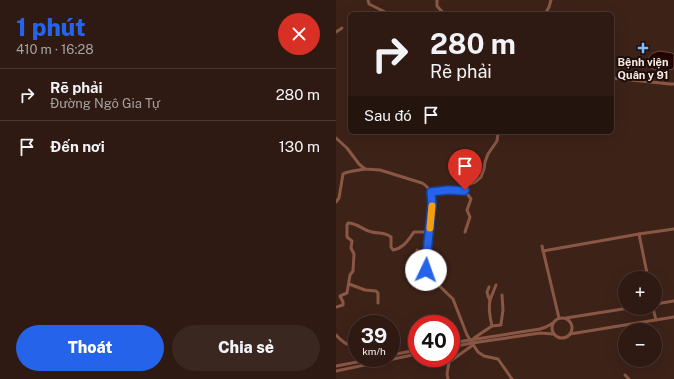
<!DOCTYPE html>
<html lang="vi">
<meta charset="utf-8">
<style>
:root{--surface:#2e1a12;--page:#3a2720;--text:#f1f3f6;--muted:#a7a19f;--line:#493832;--accent:#2563eb}
body{margin:0;font-family:"Public Sans",sans-serif;background:var(--page);color:var(--text);height:100vh;display:flex;flex-direction:column;font-size:15px;white-space:nowrap}
*{box-sizing:border-box;margin:0}
p{font-size:13px;color:var(--muted)}
.icon{flex:none;width:22px;height:22px;fill:none;stroke:currentColor;stroke-width:2;stroke-linecap:round;stroke-linejoin:round}
.map{position:relative;flex:1;overflow:hidden}
.side{display:flex;flex-direction:column;background:var(--surface);width:336px}
.side>*{flex:none}
.top-card{position:absolute;left:12px;top:12px;width:266px;height:122px;border-radius:6px;box-shadow:0 4px 16px #0002,0 0 0 1px var(--line);background:#2e1a12;color:var(--text);overflow:hidden}
.fabs{position:absolute;left:282px;top:271px;display:grid;gap:8px}
.fabs a{display:grid;place-items:center;width:44px;height:44px;border-radius:50%;background:var(--surface);box-shadow:0 4px 16px #0002,0 0 0 1px var(--line);font-size:20px}
.speed{position:absolute;left:12px;top:315px;display:flex;gap:8px;font-size:20px;font-weight:700;text-align:center}
.speed>*{display:grid;place-content:center;width:52px;height:52px;border-radius:50%;background:var(--surface);box-shadow:0 4px 16px #0002,0 0 0 1px var(--line);line-height:1}
.speed small{font-size:10px;font-weight:400}
.speed .limit{border:6px solid #d22;background:#fff;color:#111}
.pin{position:absolute;display:grid;place-items:center;width:34px;height:34px;color:#fff;margin:-41px -17px;border-radius:50% 50% 50% 0;rotate:-45deg;box-shadow:0 0 4px #0007}
.pin .icon{rotate:45deg}
.me{position:absolute;width:44px;margin:-22px;rotate:3deg;stroke-linejoin:round;filter:drop-shadow(0 0 3px #0008)}
.turn{display:flex;align-items:center;gap:14px;height:84px;padding:0 16px;font-size:18px}
.turn .icon{width:52px;height:52px;stroke-width:2.5}
.turn b{display:block;font-size:28px;line-height:34px}
.then{display:flex;align-items:center;height:38px;padding:0 16px;background:#0003;gap:8px;font-size:15px}
.round{display:grid;place-items:center;flex:none;width:42px;height:42px;border-radius:21px;background:var(--page)}
.overview{display:flex;align-items:center;justify-content:space-between;height:68px;padding:0 16px}
h1{font-size:24px;font-weight:800;line-height:30px;color:var(--accent)}
.primary-button{display:flex;gap:8px;margin-top:auto;padding:8px 16px}
.primary-button a{flex:1;height:46px;border-radius:24px;background:var(--accent);color:#fff;font-size:16px;font-weight:800;line-height:46px;text-align:center}
.primary-button a+a{background:var(--page);color:var(--text)}
ul{padding:0;list-style:none}
li{display:flex;align-items:center;gap:12px;height:52px;padding:0 16px;border-top:1px solid var(--line)}
li div{flex:1}
li b{display:block;font-size:15px}
li em{font-style:normal}
main{display:flex;flex:1;min-height:0}
.map>svg:first-child{display:block}
</style>
<main>
<section class="side">
<div class="overview"><div><h1>1 phút</h1><p>410 m · 16:28</p></div><a class="round" style="background:#d93025;color:#fff"><svg class="icon" aria-label="close" viewBox="0 0 24 24"><path d="M6 6l12 12M18 6L6 18"/></svg></a></div>
<ul>
<li><svg class="icon" aria-label="right" viewBox="0 0 24 24"><path d="M7 20v-9h11M14 6l5 5-5 5"/></svg><div><b>Rẽ phải</b><p>Đường Ngô Gia Tự</p></div><em>280 m</em></li>
<li><svg class="icon" aria-label="arrive" viewBox="0 0 24 24"><path d="M6 21V4h12l-3 4 3 4H6"/></svg><div><b>Đến nơi</b></div><em>130 m</em></li>
</ul>
<div class="primary-button"><a>Thoát</a><a>Chia sẻ</a></div>
</section>
<div class="map">
<svg width="338" height="379" viewBox="0 0 338 379">
<rect width="100%" height="100%" fill="#3d2218"/>
<path fill="#240300" stroke="#654844" d="M 324,51 L 336,53 L 338,54 L 338,66 L 337,69 C 329,71 320,71 313,67 C 310,57 314,53 324,51 Z"/>
<g fill="none" stroke-linecap="round" stroke-linejoin="round">
<g stroke="#8a5745" stroke-width="3">
<polyline points="32,0 33,4 53,14"/>
<polyline points="101,0 101,6 108,14"/>
<polyline points="209,14 213,7 215,0"/>
<polyline points="0,32 6,28"/>
<polyline points="276,78 334,84 338,84"/>
<path d="M 0,138 L 11,148 L 23,164 L 29,169 L 44,170 L 86,183 C 90,185 93,189 95,193 C 100,205 91,248 90,263 L 90,270 L 92,275 L 117,299 L 131,335 L 142,352 L 148,356 L 162,359 L 176,379"/>
<polyline points="95,192 113,190 128,191 129,190 131,185 139,182 145,177 148,169 149,162 152,154 161,141 162,132"/>
<path d="M 0,202 L 3,198 L 7,174 C 11,171 23,170 29,169"/>
<polyline points="129,232 134,217 131,210 135,199 129,191"/>
<polyline points="303,234 312,278"/>
<polyline points="206,246 223,318"/>
<polyline points="81,250 81,256 90,257"/>
<polyline points="207,251 303,234 338,229"/>
<polyline points="13,284 29,290 40,291 42,293 42,303"/>
<polyline points="153,287 151,292 152,296 154,300"/>
<polyline points="319,304 338,301"/>
<path d="M 0,307 L 7,305 L 7,302 L 4,296 L 11,293 L 14,275 L 17,271 L 18,254 L 15,248 L 16,241 L 11,237 L 11,225 L 12,223 C 22,223 28,231 36,232 C 43,234 49,232 55,237 L 55,247 L 57,250 C 68,248 72,240 78,232 L 93,232"/>
<polyline points="317,308 320,320"/>
<circle cx="226" cy="328" r="10"/>
<polyline points="230,318 293,308"/>
<path d="M 156,326 C 154,318 152,309 154,300 C 156,295 158,290 160,285"/>
<polyline points="55,331 59,330"/>
<polyline points="234,334 338,317"/>
<path d="M 0,335 C 6,342 12,346 21,348"/>
<polyline points="138,338 156,326 165,325 165,324 167,310 166,295"/>
<polyline points="115,343 134,340 204,329 210,327 217,323"/>
<polyline points="115,347 136,343 204,333 217,334"/>
<polyline points="55,355 81,350"/>
<polyline points="0,366 42,358"/>
<polyline points="0,371 81,354"/>
<polyline points="289,375 293,379"/>
<polyline points="112,379 111,374 113,362 137,345"/>
</g>
</g>
<g fill="none" stroke-linecap="round" stroke-linejoin="round">
<defs>
<polyline id="route" points="90,270 90,262 96,204 95,192 112,190 128,191 129,190"/>
</defs>
<use href="#route" stroke="#184099" stroke-width="10"/>
<use href="#route" stroke="#2563eb" stroke-width="7"/>
<polyline stroke="#f59e0b" stroke-width="7" points="94,228 96,206"/>
</g>
<path fill="#81bcfa" stroke="#1c0f0b" stroke-width="1.5" d="M305 42h4v4h4v4h-4v4h-4v-4h-4v-4h4z"/>
<g text-anchor="middle" stroke-width="4" stroke-linejoin="round" paint-order="stroke">
<g font-size="11" font-weight="bold" fill="#fce9e2" stroke="#1c0f0b">
<text x="307" y="66">Bệnh viện<tspan x="307" dy="13">Quân y 91</tspan></text>
</g>
</g>
</svg>
<div class="fabs">
<a>+</a>
<a>−</a>
</div>
<div class="speed"><div>39<small>km/h</small></div><div class="limit">40</div></div>
<div class="pin" style="left:129px;top:190px;background:#d93025"><svg class="icon" aria-label="arrive" viewBox="0 0 24 24"><path d="M6 21V4h12l-3 4 3 4H6"/></svg></div>
<svg class="me" style="left:90px;top:270px" viewBox="-20 -20 40 40"><circle r="19" fill="#fff"/><path d="M0-13L10 11 0 6-10 11z" fill="#2563eb"/></svg>
<div class="top-card">
<div class="turn"><svg class="icon" aria-label="right" viewBox="0 0 24 24"><path d="M7 20v-9h11M14 6l5 5-5 5"/></svg><div><b>280 m</b>Rẽ phải</div></div>
<div class="then">Sau đó<svg class="icon" aria-label="arrive" viewBox="0 0 24 24"><path d="M6 21V4h12l-3 4 3 4H6"/></svg></div>
</div>
</div>
</main>
